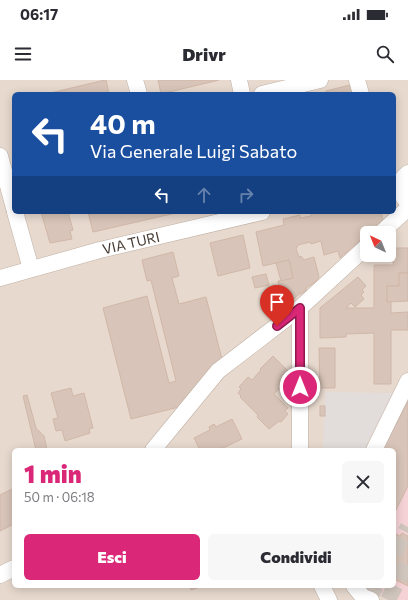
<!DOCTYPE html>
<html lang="it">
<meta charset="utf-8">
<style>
:root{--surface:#fff;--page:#f7f7f7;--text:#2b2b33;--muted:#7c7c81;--accent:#db2777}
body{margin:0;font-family:Commissioner,sans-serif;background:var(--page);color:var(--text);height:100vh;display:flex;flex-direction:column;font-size:15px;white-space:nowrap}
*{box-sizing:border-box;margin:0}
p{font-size:13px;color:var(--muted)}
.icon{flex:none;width:22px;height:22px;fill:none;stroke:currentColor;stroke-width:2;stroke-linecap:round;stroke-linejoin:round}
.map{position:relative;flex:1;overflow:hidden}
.sheet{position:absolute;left:12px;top:368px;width:384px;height:140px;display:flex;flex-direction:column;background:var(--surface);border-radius:6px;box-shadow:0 2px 10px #0003}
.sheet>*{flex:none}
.hud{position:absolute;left:12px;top:12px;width:384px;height:122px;border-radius:6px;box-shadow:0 2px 10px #0003;background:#1a4fa0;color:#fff;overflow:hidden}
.needle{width:26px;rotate:317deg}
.buttons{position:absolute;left:360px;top:146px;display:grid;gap:8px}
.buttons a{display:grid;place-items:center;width:36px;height:36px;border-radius:6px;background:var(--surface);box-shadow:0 2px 10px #0003;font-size:20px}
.pin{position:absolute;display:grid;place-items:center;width:34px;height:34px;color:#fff;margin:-41px -17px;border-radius:50% 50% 50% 0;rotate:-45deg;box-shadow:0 0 4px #0007}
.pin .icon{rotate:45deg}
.me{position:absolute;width:44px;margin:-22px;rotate:0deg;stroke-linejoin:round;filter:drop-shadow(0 0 3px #0008)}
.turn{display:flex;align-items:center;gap:14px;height:84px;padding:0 12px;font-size:18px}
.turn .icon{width:52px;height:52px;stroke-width:2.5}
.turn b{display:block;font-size:28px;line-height:34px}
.lanes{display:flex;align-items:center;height:38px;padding:0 12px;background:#0003;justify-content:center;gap:20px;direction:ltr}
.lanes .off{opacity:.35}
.round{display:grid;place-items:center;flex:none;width:42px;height:42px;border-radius:6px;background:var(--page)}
.overview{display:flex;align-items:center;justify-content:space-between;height:68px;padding:0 12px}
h1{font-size:24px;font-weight:800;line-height:30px;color:var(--accent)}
.primary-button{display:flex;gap:8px;margin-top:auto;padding:8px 12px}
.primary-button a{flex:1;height:46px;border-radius:6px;background:var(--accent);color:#fff;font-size:16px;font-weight:800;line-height:46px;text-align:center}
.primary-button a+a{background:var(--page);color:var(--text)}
.status{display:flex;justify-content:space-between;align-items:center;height:28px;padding:0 20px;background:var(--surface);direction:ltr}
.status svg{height:11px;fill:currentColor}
header{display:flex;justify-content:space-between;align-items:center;height:52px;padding:0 12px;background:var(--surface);font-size:18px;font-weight:800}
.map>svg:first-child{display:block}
</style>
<div class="status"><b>06:17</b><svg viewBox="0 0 49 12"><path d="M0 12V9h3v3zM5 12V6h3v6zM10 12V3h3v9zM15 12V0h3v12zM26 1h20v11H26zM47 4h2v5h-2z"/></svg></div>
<header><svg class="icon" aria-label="menu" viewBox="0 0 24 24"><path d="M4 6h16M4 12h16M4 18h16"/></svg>Drivr<svg class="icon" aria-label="search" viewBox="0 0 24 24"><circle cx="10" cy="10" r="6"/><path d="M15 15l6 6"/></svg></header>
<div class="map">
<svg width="408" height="520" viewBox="0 0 408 520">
<rect width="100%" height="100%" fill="#f3e9e1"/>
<path fill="#e7d9ce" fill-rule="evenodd" d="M 0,0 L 408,0 L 408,520 L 0,520 ZM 14,14 L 394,14 L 394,132 L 14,132 ZM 367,153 L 389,153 L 389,175 L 367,175 ZM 14,370 L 394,370 L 394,506 L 14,506 Z"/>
<polygon fill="#f5d2d6" points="408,304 408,520 390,520 364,506 394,506 394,370 371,370"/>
<polygon fill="#e2ddda" points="325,312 393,313 364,370 323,370"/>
<g fill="#d8c4b8" stroke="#d1b7a8">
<polygon points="106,0 109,14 46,14 105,0"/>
<polygon points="158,0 219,0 161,14"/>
<polygon points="350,5 353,14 326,14 326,11"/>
<polygon points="41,132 68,132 73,150 70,151 72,159 50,163"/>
<polygon points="88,132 180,132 93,152"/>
<polygon points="311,132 381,132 383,140 340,178 338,171 324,175 321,161 311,164 310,162 298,165 296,169 299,177 301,176 304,180 314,177 319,197 318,198 318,200 306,208 306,211 298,215 284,228 278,201 293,198 289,180 263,186 256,152 284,145 283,139 300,135 300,138 311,136"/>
<polygon points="243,155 250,188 218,196 210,163"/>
<polygon points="393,168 408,168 408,193 399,193 399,206 387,206 387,222 391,222 391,233 408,232 408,250 391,250 391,304 374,304 374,253 346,254 346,257 320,258 320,228 358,197 366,206 362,210 364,212 361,215 364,219 355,227 351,223 346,228 374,228 374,185 393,185"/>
<polygon points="173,172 179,196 172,198 179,224 206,217 223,283 179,327 131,339 103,228 147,216 169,303 176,301 151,200 147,201 142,180"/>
<polygon points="289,180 293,198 281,201 276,183"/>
<polygon points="399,193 408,193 408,221 387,222 387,206 399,206"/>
<polygon points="266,194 269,205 255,208 252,197"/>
<polygon points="319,268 335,268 335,308 320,308"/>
<polygon points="273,276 289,292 287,294 289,296 286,298 288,300 274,314 288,328 285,331 288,334 281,342 279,341 269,349 257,337 258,335 240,317 241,316 238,313 241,309 239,307 248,297 252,300 261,290 260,289"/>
<polygon points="71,308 73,316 84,313 93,348 89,349 90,353 65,361 62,350 56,351 53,339 58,338 51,313"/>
<polygon points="27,315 36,348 44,356 47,370 36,370 23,316"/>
<polygon points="408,321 408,406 394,434 394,370 383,370"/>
<rect x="320" y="326" width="5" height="10"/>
<polygon points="232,339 242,359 219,370 200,370 194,358 210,350 209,347 214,344 216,347"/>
<polygon points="14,408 14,444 0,451 0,415"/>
<polygon points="394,453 400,456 402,453 408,456 408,506 394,499"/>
<polygon points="190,506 203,506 191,510"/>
</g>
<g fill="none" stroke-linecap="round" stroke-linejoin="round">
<g stroke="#d0c6be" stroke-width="16" stroke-dasharray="16 8" stroke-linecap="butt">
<polyline points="394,473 408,447"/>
<polyline points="369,519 376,506"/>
<polyline points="388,520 408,481"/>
</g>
<defs>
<g id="minor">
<polyline points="135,0 139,14"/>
<polyline points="239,0 242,14"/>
<polyline points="357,0 361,14"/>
<polyline points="262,14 320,0"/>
<polyline points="0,76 14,128"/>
<path d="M 408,93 C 397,101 398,114 408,122"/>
<polyline points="15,132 31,189"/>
<polyline points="381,153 408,128"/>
<polyline points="0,198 100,170 262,132"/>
<polyline points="153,370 218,291 300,228 367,166"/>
<polyline points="300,370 300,228"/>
<polyline points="374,370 408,301"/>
<polyline points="0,495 14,488"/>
<polyline points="322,506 329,520"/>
<polyline points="354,506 363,517 371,520"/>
</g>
</defs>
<use href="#minor" stroke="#c1b1a6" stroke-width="17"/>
<use href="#minor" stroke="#fff" stroke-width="16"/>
</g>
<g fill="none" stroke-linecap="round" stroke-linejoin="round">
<defs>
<polyline id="route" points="277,246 300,228 300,307"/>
</defs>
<use href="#route" stroke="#8e194d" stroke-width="10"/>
<use href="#route" stroke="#db2777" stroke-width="7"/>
</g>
<g text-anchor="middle" stroke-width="3" stroke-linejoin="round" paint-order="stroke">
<g font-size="14" fill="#443831" stroke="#fff">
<text transform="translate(131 163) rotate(-13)" y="5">VIA TURI</text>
</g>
</g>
</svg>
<div class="buttons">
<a><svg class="needle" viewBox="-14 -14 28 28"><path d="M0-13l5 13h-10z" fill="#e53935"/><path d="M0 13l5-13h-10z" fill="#7c7c81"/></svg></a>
</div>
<div class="pin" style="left:277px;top:246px;background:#d93025"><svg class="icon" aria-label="arrive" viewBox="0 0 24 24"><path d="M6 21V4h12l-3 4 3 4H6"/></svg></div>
<svg class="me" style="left:300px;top:307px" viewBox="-20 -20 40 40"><circle r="17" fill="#db2777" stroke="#fff" stroke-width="3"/><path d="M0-11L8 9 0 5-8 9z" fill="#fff"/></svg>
<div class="hud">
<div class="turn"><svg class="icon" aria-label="left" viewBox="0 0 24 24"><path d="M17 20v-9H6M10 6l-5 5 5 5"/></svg><div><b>40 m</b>Via Generale Luigi Sabato</div></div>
<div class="lanes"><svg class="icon" aria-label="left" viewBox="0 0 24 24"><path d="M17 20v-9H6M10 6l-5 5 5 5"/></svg><svg class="icon off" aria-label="ahead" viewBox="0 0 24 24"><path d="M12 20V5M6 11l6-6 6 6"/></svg><svg class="icon off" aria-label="right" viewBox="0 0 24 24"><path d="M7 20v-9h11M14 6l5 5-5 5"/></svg></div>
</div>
<section class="sheet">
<div class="overview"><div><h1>1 min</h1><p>50 m · 06:18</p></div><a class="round"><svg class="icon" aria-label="close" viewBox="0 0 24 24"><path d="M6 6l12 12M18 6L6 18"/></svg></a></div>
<div class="primary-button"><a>Esci</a><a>Condividi</a></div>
</section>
</div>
